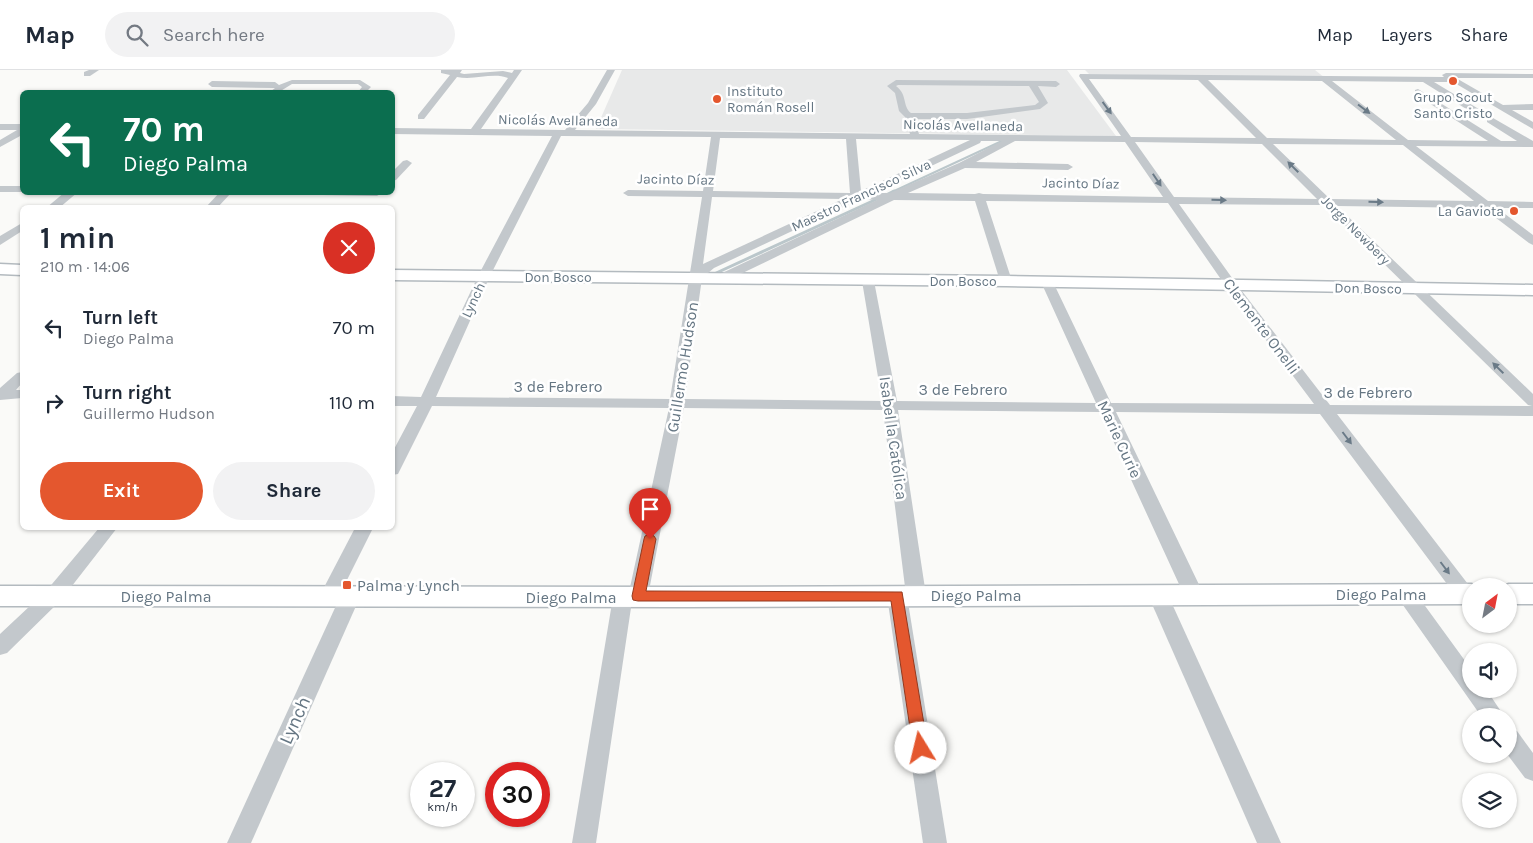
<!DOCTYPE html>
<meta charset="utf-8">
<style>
:root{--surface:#fff;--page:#f2f2f3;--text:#1f2937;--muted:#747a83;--line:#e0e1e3;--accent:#e4572e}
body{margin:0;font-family:Karla,sans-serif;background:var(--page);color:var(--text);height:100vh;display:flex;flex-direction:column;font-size:19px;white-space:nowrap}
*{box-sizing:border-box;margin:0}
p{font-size:16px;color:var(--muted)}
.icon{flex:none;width:28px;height:28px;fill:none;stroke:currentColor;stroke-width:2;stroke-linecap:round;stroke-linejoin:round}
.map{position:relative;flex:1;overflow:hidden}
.sheet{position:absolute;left:20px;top:135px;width:375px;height:325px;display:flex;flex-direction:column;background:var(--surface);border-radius:8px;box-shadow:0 1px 4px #0004}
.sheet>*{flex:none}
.hud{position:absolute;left:20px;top:20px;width:375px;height:105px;border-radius:8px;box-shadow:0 1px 4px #0004;background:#0b6e4f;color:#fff;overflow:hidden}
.needle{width:32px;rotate:32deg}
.tools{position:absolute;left:1462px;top:508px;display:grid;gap:10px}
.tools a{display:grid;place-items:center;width:55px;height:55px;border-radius:50%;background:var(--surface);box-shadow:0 1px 4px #0004;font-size:25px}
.speed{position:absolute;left:410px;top:692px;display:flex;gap:10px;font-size:25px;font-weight:700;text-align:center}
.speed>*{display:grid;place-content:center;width:65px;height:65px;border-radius:50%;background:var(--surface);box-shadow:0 1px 4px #0004;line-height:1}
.speed small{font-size:12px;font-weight:400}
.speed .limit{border:8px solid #d22;background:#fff;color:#111}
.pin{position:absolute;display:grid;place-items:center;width:42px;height:42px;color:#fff;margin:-51px -21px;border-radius:50% 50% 50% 0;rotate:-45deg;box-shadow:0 0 5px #0007}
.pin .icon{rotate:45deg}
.me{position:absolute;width:55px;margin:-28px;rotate:351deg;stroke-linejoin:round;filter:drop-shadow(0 0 4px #0008)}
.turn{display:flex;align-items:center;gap:18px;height:105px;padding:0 20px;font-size:22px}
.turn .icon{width:65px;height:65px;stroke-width:2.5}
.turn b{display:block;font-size:35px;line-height:42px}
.round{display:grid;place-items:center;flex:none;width:52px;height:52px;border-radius:26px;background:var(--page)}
.summary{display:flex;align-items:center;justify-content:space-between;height:85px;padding:0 20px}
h1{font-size:30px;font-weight:700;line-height:38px}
.button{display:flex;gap:10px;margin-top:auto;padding:10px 20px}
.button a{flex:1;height:58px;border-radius:30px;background:var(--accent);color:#fff;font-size:20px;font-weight:700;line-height:58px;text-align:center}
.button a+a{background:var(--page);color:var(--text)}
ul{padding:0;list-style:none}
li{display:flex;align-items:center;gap:15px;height:75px;padding:0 20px}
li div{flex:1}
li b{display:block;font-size:19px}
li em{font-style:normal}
header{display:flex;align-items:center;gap:30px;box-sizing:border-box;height:70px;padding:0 25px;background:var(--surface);border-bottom:1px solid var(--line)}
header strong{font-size:24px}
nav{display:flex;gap:28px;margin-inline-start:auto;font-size:18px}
.search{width:350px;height:45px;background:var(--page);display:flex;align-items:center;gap:12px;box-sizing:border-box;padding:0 18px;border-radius:28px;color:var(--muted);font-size:19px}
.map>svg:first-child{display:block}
</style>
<header>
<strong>Map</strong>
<div class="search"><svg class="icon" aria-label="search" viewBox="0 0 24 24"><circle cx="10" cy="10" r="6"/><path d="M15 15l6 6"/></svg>Search here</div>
<nav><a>Map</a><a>Layers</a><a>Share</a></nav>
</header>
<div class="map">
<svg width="1533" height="773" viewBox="0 0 1533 773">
<rect width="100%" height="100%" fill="#fafaf8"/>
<g fill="#e8e9e9">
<polygon points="622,0 1067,0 1116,66 596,59"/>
<polygon points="1085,0 1315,0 1325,8 1089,4"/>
</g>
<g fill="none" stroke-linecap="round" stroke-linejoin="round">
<polyline stroke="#bbc7cb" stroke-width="2" points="892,122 1004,70"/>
<g stroke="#bbc7cb" stroke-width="3">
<polyline points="886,125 894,121"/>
<polyline points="714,204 877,129"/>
</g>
<defs>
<g id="secondary">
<polygon points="0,194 22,195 22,205 0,204"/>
<polygon points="392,200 1006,206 1533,215 1533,225 1006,216 392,210"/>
<polygon points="1471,514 1478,516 1471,516 1471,534 684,537 0,536 0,516 684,517"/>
<polygon points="1509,514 1533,514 1533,534 1509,534 1509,516 1502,516"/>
</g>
</defs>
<use href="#secondary" stroke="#b3babf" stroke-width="3"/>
<g fill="#c3c8cc" fill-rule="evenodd">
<polygon points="89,0 99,0 90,6 84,6 84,2"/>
<path d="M 441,0 L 462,0 L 460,3 L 464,4 L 503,1 L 512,3 L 514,0 L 522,0 L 481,59 L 565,60 L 588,33 L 607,0 L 615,0 L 596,34 L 575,60 L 910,64 L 905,47 L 899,41 L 895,23 L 887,16 L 896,10 L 1056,11 L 1060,14 L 1056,17 L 1038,16 L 1048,33 L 1040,39 L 967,49 L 914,49 L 919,64 L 1121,66 L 1079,6 L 1080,4 L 1444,7 L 1442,5 L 1446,3 L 1533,4 L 1533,8 L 1456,8 L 1503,35 L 1533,34 L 1533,40 L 1512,40 L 1533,52 L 1533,59 L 1453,12 L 1434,12 L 1482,41 L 1482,45 L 1476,45 L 1423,12 L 1332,11 L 1408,70 L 1488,71 L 1415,24 L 1415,20 L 1418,19 L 1501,71 L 1517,71 L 1487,52 L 1487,48 L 1493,48 L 1533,71 L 1533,77 L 1416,76 L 1488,131 L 1533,132 L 1533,138 L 1497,138 L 1533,165 L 1533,175 L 1529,173 L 1483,138 L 1337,136 L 1533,324 L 1533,346 L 1337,344 L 1471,518 L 1471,531 L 1466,532 L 1459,530 L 1320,344 L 1116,342 L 1204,525 L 1201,530 L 1194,532 L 1187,530 L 1184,525 L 1100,342 L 898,340 L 926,525 L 923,530 L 916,532 L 909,530 L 906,525 L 883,340 L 684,338 L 648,526 L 645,531 L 638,533 L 632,531 L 596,773 L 572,773 L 613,527 L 616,522 L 623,520 L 629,522 L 669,338 L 432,336 L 398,404 L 392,405 L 392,383 L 417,336 L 392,336 L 392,326 L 421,327 L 478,206 L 552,66 L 392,64 L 392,58 L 471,59 L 508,8 C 492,2 474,11 457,7 L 424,49 L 418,49 L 418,45 L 450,5 L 441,3 ZM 1089,9 L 1198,10 L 1256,68 L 1131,67 ZM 1208,10 L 1322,11 L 1396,70 L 1267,68 ZM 898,15 L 1029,16 L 1039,32 L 1035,35 L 967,43 L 911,43 C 902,36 908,25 896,16 ZM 561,66 L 711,67 L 703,121 L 628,120 L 623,123 L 628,126 L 702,127 L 670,329 L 436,327 L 490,206 ZM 720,68 L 846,69 L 850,123 L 713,121 ZM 856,69 L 970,70 L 861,121 ZM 981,71 L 1002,71 L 959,93 L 890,123 L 874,123 L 980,73 ZM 1015,71 L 1125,72 L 1163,127 L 983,124 L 979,123 L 975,124 L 908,123 L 965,98 L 1068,100 L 1073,97 L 1068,94 L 976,92 ZM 1135,72 L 1262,74 L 1317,129 L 1174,127 ZM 1273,74 L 1403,75 L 1474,131 L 1330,129 ZM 712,127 L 843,129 L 703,194 ZM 860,129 L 877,130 L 718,205 L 716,208 L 722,212 L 726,211 L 894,130 L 975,131 L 1000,211 L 1006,215 L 1012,211 L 986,131 L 1168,133 L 1227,218 L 1314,334 L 1111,333 L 1053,212 L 1047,208 L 1041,212 L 1096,333 L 897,331 L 874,211 L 868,207 L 862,211 L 882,331 L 685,329 L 702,208 L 714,198 ZM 1179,134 L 1324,135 L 1528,335 L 1532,336 L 1330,335 L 1235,212 Z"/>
<polygon points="292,10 360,10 371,17 366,22 358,22 362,17 358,14 292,14 279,22 270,22 275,18 212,17 208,14 212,11 275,12 279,15"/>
<polygon points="0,54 22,54 22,65 0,77 0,70 17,60 0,60"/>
<polygon points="407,90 412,93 396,110 392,111 392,102 403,91"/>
<rect x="0" y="116" width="22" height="6"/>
<polygon points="65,122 78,122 59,138 46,138"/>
<polygon points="220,122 232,122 217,138 205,138"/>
<polygon points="317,122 382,122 382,123 377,126 322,125"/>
<polygon points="22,153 22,161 0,175 0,166"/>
<polygon points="22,302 22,313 16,320 22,320 22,328 0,330 0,318 17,303"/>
<polygon points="99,458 117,458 61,530 7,583 0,585 0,564 47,520"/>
<polygon points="355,458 373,458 336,532 329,534 322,532 319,527"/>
<polygon points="1405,516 1412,518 1471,599 1471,619 1486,619 1504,646 1481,646 1398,528 1395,523 1398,518"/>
<polygon points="1158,518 1165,520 1168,525 1281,773 1257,773 1148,525 1151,520"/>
<polygon points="897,519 904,521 907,526 947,773 923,773 887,526 890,521"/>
<polygon points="350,520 357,522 360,527 251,773 227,773 340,527 343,522"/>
<polygon points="1509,658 1517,661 1533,683 1533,711 1525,708 1507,684"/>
</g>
<use href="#secondary" fill="#fff" fill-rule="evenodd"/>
</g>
<defs><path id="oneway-solid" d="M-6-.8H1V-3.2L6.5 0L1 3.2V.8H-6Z" transform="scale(1.25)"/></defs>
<g fill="#6a7a87">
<use href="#oneway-solid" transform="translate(1107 38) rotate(54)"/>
<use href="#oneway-solid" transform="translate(1364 39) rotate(37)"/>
<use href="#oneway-solid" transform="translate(1293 97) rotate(-135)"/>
<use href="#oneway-solid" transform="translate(1157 110) rotate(56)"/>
<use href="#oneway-solid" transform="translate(1219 130) rotate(1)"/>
<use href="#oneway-solid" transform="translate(1376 132) rotate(1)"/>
<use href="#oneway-solid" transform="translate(1498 298) rotate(-136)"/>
<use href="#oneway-solid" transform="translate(1347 368) rotate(53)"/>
<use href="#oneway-solid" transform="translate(1445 498) rotate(53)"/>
</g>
<polygon fill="#e4572e" stroke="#94391e" points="650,464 654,466 656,469 646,521 902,522 928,678 926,683 921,685 915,683 913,678 891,531 638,531 633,530 632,526 644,469 645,466"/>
<g fill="#e4572e" stroke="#fff" stroke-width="2">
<circle cx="1453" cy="11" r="5"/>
<circle cx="717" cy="29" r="5"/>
<circle cx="1514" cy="141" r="5"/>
<rect x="342" y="510" width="10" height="10" rx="2.5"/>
</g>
<g text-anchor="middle" stroke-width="5" stroke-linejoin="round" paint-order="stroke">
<g font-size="14" fill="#657683" stroke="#fff" text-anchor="start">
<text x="727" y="26">Instituto<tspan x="727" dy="16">Román Rosell</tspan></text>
<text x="1453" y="32" text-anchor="middle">Grupo Scout<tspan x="1453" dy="16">Santo Cristo</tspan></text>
<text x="1504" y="146" text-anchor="end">La Gaviota</text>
</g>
<g font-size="14" fill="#657683" stroke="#fff">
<text transform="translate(558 50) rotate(1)" y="5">Nicolás Avellaneda</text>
<text transform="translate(963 55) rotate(1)" y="5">Nicolás Avellaneda</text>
<text transform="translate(676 109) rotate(1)" y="5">Jacinto Díaz</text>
<text transform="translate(1081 113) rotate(1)" y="5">Jacinto Díaz</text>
<text transform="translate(861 125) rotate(-25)" y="5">Maestro Francisco Silva</text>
<text transform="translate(1356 160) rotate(45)" y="5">Jorge Newbery</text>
<text x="558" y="212">Don Bosco</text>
<text x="963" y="216">Don Bosco</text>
<text transform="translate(1368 218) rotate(1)" y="5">Don Bosco</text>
<text transform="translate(473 230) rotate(-65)" y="5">Lynch</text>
</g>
<g font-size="16" fill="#657683" stroke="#fff">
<text transform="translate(1262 256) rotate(53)" y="6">Clemente Onelli</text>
<text transform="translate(682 297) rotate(-81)" y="6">Guillermo Hudson</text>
<text x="558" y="322">3 de Febrero</text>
<text x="963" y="325">3 de Febrero</text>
<text x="1368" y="328">3 de Febrero</text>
<text transform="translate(894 368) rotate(82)" y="6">Isabel la Católica</text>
<text transform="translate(1120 369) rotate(65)" y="6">Marie Curie</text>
<text x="1381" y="530">Diego Palma</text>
<text x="976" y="531">Diego Palma</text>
<text x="166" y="532">Diego Palma</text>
<text x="571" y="533">Diego Palma</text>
</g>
<g font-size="16" fill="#657683" stroke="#fff" text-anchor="start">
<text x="357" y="521">Palma y Lynch</text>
</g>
<g font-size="19" fill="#657683" stroke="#fff">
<text transform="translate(294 650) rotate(-66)" y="7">Lynch</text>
</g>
</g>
</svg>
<div class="tools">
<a><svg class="needle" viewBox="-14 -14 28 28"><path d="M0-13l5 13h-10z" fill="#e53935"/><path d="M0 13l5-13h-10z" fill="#747a83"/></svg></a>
<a><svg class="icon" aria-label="sound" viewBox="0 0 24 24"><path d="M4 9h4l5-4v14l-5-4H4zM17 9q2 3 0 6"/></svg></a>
<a><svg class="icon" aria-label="search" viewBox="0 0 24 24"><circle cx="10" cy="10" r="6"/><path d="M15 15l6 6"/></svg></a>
<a><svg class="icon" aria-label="layers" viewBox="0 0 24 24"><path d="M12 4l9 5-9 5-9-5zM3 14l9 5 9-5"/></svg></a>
</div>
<div class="speed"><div>27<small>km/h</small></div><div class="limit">30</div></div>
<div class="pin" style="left:650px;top:469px;background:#d93025"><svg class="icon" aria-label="arrive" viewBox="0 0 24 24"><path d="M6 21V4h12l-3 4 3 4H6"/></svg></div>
<svg class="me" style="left:921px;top:678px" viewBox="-20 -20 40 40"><circle r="19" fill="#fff"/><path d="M0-13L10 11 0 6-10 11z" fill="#e4572e"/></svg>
<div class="hud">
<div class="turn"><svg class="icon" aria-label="left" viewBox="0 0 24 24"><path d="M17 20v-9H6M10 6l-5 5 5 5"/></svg><div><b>70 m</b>Diego Palma</div></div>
</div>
<section class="sheet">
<div class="summary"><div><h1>1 min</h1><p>210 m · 14:06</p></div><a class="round" style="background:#d93025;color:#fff"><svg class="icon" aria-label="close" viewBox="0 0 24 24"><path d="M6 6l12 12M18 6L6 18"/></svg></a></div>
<ul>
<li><svg class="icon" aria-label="left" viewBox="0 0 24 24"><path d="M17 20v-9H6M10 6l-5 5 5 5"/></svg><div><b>Turn left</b><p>Diego Palma</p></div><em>70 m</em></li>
<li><svg class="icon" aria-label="right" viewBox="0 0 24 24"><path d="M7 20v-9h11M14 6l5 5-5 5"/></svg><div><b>Turn right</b><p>Guillermo Hudson</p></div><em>110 m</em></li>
</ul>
<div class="button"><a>Exit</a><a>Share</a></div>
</section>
</div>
